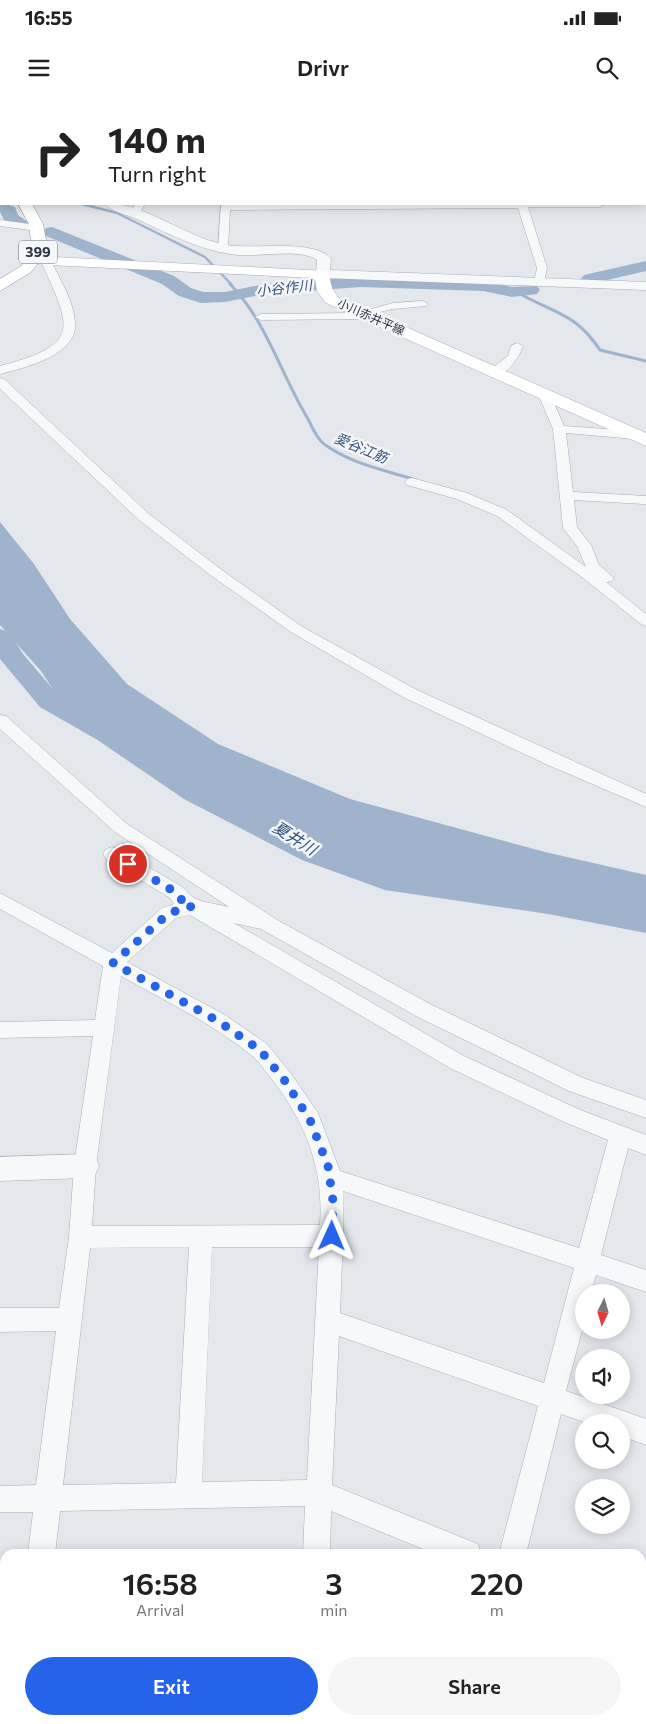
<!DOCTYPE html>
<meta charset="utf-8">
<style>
:root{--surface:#fff;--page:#f6f6f6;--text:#222;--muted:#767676;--accent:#2563eb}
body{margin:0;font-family:Commissioner,"Noto Sans JP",sans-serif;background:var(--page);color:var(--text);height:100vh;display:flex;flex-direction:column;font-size:19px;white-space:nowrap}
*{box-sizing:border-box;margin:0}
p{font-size:16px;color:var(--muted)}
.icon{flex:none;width:28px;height:28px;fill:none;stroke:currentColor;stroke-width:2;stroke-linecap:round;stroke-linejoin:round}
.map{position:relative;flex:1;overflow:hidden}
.panel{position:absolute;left:0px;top:1449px;width:646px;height:176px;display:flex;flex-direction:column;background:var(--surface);border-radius:15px 15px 0 0;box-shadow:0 2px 12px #0003}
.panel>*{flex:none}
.banner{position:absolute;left:0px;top:0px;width:646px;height:105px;box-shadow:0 2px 12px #0003;background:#fff;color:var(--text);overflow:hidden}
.needle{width:32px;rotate:185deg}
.fabs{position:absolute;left:575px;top:1184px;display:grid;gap:10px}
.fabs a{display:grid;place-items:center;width:55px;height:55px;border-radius:50%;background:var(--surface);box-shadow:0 2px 12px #0003;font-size:25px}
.pin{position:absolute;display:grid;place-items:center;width:42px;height:42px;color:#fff;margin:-21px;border:2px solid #fff;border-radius:50%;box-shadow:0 1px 5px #0007}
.me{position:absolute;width:55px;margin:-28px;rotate:1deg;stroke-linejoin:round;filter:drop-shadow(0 0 4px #0008)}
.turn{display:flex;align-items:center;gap:18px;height:105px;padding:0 25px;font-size:22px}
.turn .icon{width:65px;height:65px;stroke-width:2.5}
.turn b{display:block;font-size:35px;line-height:42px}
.eta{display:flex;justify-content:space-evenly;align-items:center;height:85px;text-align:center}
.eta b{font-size:30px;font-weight:600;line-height:35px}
.button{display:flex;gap:10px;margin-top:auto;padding:10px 25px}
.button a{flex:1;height:58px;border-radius:30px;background:var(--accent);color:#fff;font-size:20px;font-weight:600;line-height:58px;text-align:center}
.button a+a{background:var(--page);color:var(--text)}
.status{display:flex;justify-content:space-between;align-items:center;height:35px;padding:0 25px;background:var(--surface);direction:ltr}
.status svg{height:14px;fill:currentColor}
header{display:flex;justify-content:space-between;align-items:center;height:65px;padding:0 25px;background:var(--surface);font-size:22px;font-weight:600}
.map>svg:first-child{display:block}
</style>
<div class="status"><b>16:55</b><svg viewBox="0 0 49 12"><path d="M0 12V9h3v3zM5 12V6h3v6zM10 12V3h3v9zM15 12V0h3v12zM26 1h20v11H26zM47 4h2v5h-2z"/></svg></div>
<header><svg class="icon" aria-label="menu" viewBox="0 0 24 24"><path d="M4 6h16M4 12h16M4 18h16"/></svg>Drivr<svg class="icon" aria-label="search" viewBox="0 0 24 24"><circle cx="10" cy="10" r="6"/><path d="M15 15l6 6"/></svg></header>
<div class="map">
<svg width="646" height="1624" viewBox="0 0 646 1624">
<rect width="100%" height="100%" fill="#e4e7ec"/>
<polygon fill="#9fb4cc" points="0,422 34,464 70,519 127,584 218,644 350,699 545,752 646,775 646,833 548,814 385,790 302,760 184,699 77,626 41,571 0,525"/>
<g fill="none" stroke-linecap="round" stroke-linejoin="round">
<polyline stroke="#9fb4cc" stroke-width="2.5" points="82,104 117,113 205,157 232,185"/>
<g stroke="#9fb4cc" stroke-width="3">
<path d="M 230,184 C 267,222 281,275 308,319 C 312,327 317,339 324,344 C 351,364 385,370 416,380"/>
<path d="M 523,192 L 522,195 C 557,214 576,214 600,250 L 646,261"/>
</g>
<g fill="#9fb4cc" fill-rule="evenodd">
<polygon points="0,102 15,107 18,115 28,122 26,125 20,127 4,120 0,112"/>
<polygon points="52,127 174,176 191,188 203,192 225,192 265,184 361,177 483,181 512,187 537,186 540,190 537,194 512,197 483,191 361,187 265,194 225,202 201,203 179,196 162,184 46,136 44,132 46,128"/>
<polygon points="646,161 646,171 590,184 584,183 581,179 584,175"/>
<polygon points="0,529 9,532 23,554 58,595 114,626 118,632 114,638 104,641 94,638 40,607 0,559"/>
</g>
<defs>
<g id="minor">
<rect x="229" y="0" width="8" height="1"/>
<rect x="481" y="0" width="8" height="1"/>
<rect x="0" y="39" width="1" height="6"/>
<rect x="645" y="45" width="1" height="6"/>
<rect x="0" y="67" width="1" height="6"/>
<polygon points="135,104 145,104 139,114 136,115 131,112"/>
<polygon points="221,104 605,104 600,107 528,107 547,168 544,182 539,185 534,182 537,168 518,108 230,110 228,149 223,152 218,149"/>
<polygon points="0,120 37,125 42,128 37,131 0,126"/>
<path d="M 46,158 L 51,161 C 60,180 74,201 75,223 C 78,255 24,268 0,274 L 0,266 C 83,244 71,229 41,161 Z"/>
<polygon points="423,201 428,204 427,206 393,209 371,214 371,218 367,219 261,220 255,217 261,214 357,213 393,203"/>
<path d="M 517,243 L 523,246 C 519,258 506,278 491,275 L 491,269 L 508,256 L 511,246 Z"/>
<polygon points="0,278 4,279 149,414 219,468 301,526 415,589 646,694 646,707 548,665 403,597 291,532 209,474 139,420 0,289"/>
<polygon points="544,290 550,294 564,326 635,331 641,335 635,339 566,333 573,392 646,396 646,404 644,404 574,400 577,427 591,445 599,465 614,478 612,481 606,482 646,514 646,526 641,524 583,478 497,416 457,399 407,385 405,382 407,379 412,378 467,393 507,410 586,467 577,446 563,428 553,329 538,294"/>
<path d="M 0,615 L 6,616 L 127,724 L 279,821 L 430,904 L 583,978 L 646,1000 L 646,1018 L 569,991 L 416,916 L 261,829 L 234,823 L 464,956 L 578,1009 L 646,1035 L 646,1055 L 628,1048 L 601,1155 L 646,1170 L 646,1192 L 596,1175 L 591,1192 L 584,1192 L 584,1223 L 566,1291 L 646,1319 L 646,1345 L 621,1336 L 621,1322 L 584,1322 L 561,1314 L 526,1454 L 499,1454 L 538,1306 L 339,1236 L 332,1385 L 478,1444 L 481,1454 L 435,1454 L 331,1411 L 330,1454 L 303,1454 L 305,1406 L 60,1411 L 55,1454 L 28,1454 L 33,1412 L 0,1412 L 0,1386 L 36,1385 L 56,1231 L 0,1232 L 0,1208 L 59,1208 L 69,1137 L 74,1066 L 93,936 L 0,938 L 0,922 L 95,920 L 103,866 L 0,809 L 0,793 L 112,853 L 162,808 L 174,804 L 170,798 L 106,759 L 103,754 L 106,749 L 112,747 L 118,749 L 184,788 C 194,804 211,802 229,807 L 115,732 L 0,629 ZM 190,815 L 450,968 L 562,1021 L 608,1040 L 579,1148 L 340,1071 L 318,1013 L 292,975 L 267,944 L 225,915 L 127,862 L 176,818 ZM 121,876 C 165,901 212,923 251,955 C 259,961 265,971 271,978 C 306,1023 324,1069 320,1125 L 92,1126 L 96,1066 ZM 343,1091 L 574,1168 L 544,1283 L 340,1213 L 343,1136 ZM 189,1147 L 176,1383 L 63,1385 L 90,1148 ZM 212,1147 L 319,1147 L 307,1380 L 202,1382 Z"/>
<polygon points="641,1506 646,1508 646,1536 641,1534"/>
<rect x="0" y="1520" width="5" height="28"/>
<polygon points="7,1620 37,1620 36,1624 6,1624"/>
<rect x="291" y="1620" width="30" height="4"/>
</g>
<g id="tertiary">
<path d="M 105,104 C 143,101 187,139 227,145 C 252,150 315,138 331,159 L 330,170 L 646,182 L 646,190 L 323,178 L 316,174 L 317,160 C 301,148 258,157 237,155 C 200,151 166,132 132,117 C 124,114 111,111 105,104 Z"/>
<polygon points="85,1054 95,1057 99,1066 95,1075 85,1078 0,1081 0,1057"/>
</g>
<polygon id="secondary" points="34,156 328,171 332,188 338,197 646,333 646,346 326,203 317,191 315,178 29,164 26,161 29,158"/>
<g id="trunk">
<rect x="0" y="51" width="1" height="10"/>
<polygon points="18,104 32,104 43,124 48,150 31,172 0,191 0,179 21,166 32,150 29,124"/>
</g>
</defs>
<use href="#minor" stroke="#a9aeb7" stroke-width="1"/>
<use href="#tertiary" stroke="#a9aeb7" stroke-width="1"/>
<use href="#secondary" stroke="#a9aeb7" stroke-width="1"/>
<use href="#trunk" stroke="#8b94a3" stroke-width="1"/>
<use href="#minor" fill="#f7f8fa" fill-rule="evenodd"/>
<use href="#tertiary" fill="#f7f8fa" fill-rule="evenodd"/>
<use href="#secondary" fill="#fff" fill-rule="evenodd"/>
<use href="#trunk" fill="#fff" fill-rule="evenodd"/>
</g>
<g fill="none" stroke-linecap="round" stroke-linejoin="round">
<polyline stroke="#2563eb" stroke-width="9" stroke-dasharray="0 16.2" points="128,764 177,793 183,802 193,806 169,813 113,863 218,921 260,950 285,981 310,1020 328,1066 333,1101 332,1136"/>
</g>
<g text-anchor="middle" stroke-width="5" stroke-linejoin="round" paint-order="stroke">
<g font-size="12" fill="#2b3445" stroke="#f4f6f9">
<text transform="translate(371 217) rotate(24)" y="4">小川赤井平線</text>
</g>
<rect fill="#f4f6f9" stroke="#676e7b" stroke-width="1" x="19" y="140.5" width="38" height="23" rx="4"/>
<g font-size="14" font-weight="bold" fill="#2b3445">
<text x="38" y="157">399</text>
</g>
<g font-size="14" font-style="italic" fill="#34527a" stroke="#f4f6f9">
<text transform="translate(284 188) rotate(-6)" y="5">小谷作川</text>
<text transform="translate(361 348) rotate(23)" y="5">愛谷江筋</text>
</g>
<g font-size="16" font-style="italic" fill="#34527a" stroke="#f4f6f9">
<text transform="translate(295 738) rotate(32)" y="6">夏井川</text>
</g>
</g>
</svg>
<div class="fabs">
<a><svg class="needle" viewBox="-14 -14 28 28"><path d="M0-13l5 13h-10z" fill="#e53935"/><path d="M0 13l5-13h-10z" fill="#767676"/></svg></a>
<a><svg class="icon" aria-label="sound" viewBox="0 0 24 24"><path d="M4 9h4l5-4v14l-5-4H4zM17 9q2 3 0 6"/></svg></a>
<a><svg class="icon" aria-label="search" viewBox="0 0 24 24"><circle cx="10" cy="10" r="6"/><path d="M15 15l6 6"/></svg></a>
<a><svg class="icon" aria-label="layers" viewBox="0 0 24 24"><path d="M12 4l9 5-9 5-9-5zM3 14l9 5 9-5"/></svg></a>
</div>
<div class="pin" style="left:128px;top:764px;background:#d93025"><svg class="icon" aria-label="arrive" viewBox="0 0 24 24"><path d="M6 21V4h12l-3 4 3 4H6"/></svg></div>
<svg class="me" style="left:332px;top:1136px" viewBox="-20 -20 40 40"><path d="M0-17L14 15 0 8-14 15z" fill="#2563eb" stroke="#fff" stroke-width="4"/></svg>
<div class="banner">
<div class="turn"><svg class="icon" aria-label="right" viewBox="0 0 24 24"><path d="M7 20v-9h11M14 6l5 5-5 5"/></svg><div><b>140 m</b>Turn right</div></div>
</div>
<section class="panel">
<div class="eta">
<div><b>16:58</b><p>Arrival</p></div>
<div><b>3</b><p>min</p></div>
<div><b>220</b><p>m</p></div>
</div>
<div class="button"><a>Exit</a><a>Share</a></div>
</section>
</div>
